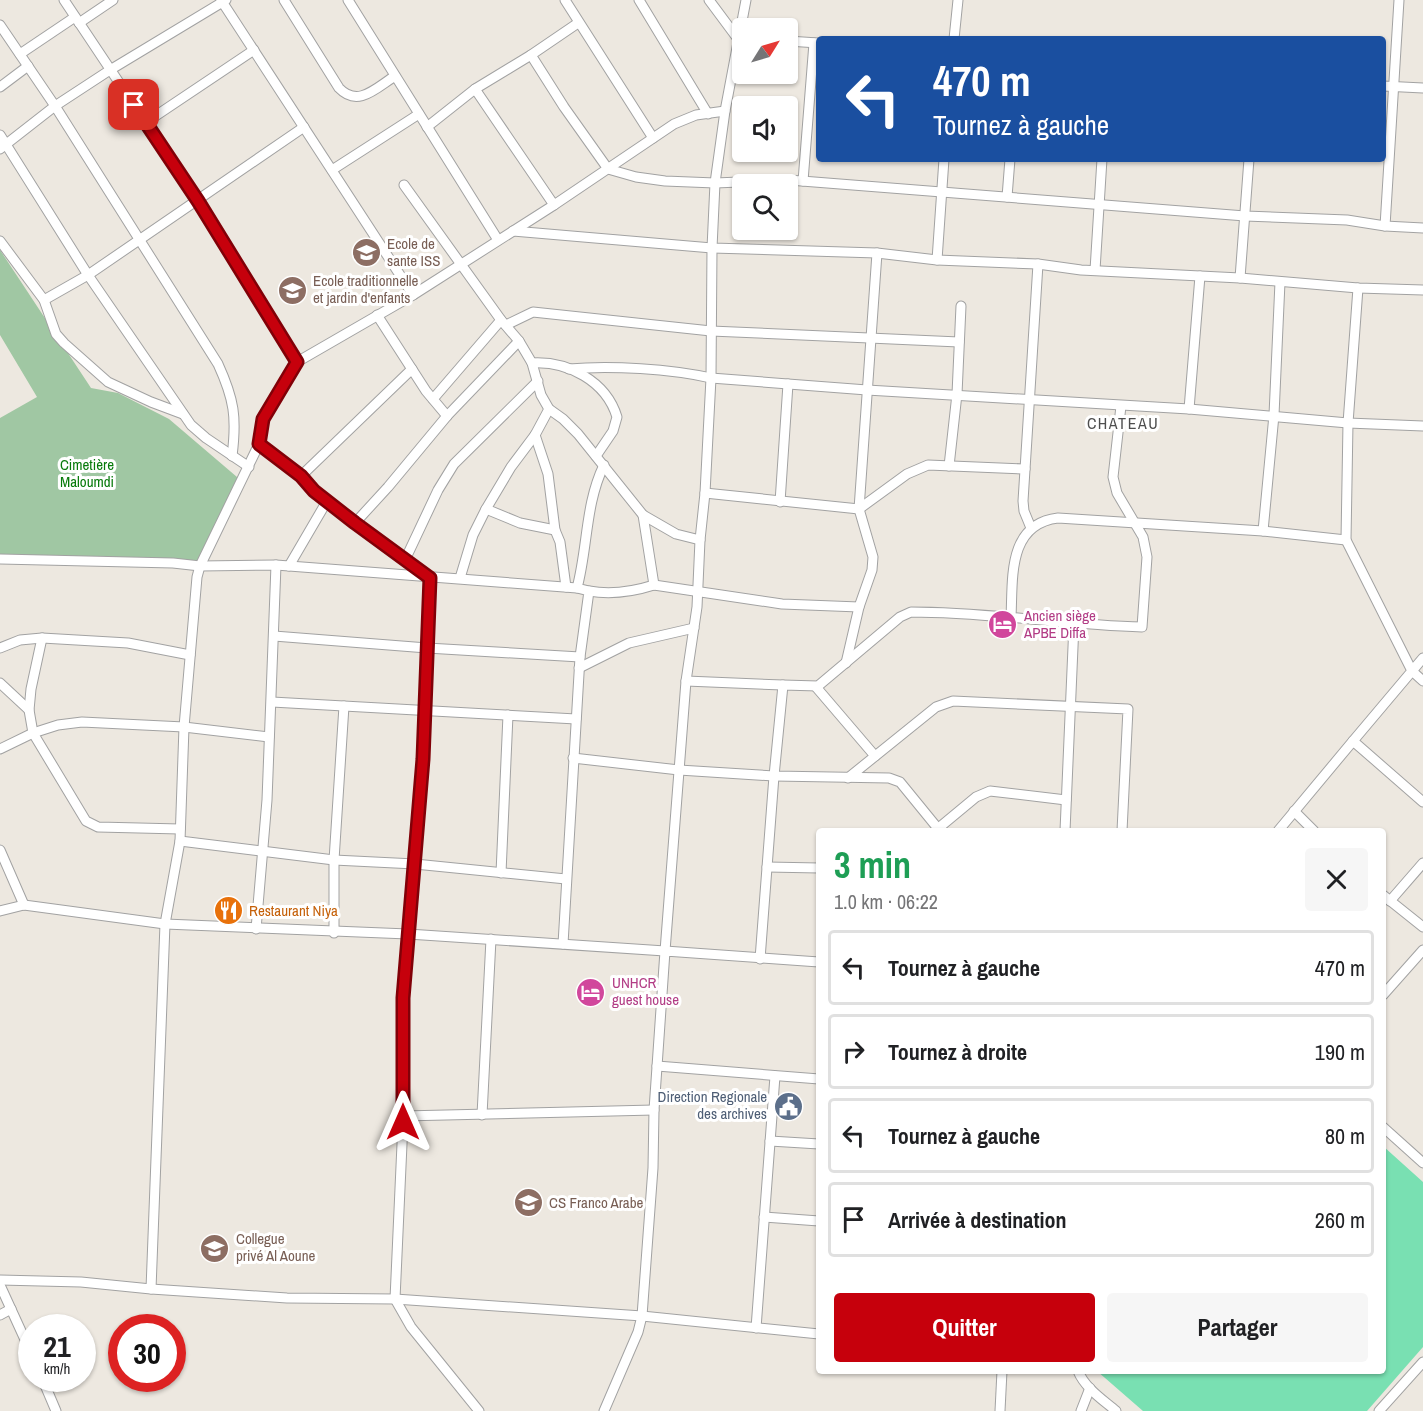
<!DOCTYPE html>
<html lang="fr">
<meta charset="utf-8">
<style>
:root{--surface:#fff;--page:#f6f6f6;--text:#202124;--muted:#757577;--line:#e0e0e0;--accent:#c6000c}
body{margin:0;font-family:"Archivo Narrow",sans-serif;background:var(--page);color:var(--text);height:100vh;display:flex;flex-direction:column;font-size:22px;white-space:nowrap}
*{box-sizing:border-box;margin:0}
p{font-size:20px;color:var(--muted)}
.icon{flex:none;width:33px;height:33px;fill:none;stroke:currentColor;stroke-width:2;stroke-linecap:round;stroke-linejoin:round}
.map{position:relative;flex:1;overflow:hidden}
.side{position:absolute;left:816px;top:828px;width:570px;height:546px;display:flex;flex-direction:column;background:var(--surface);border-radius:6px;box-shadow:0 2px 4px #0004}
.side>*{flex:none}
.hud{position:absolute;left:816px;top:36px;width:570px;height:126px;border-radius:6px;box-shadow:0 2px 4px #0004;background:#1a4fa0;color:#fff;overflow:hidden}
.needle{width:39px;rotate:53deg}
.buttons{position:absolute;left:732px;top:18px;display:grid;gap:12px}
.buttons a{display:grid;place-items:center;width:66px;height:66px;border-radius:6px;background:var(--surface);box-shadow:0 2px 4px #0004;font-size:30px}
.speed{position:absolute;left:18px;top:1314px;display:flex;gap:12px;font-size:30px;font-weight:700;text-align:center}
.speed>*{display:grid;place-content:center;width:78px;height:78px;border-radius:50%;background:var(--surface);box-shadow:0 2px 4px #0004;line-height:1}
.speed small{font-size:15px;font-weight:400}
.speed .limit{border:9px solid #d22;background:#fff;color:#111}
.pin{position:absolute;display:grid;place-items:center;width:51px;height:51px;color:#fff;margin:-26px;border-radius:12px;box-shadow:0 3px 9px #0006}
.me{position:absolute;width:66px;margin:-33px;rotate:0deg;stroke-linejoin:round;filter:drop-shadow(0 0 4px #0008)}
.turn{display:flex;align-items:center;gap:21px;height:126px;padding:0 18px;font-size:27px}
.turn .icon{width:78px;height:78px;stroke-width:2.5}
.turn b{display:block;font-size:42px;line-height:51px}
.round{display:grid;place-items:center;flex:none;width:63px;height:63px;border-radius:6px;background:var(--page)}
.head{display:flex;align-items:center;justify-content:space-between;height:102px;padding:0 18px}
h1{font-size:36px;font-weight:800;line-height:45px;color:#1e9e55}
.cta{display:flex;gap:12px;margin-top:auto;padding:12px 18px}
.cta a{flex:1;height:69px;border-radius:6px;background:var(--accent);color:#fff;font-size:24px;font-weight:800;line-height:69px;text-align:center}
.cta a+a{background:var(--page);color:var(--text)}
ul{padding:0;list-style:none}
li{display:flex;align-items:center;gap:18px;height:75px;margin:0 12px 9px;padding:0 6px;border:3px solid var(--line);border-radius:6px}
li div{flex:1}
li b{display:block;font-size:22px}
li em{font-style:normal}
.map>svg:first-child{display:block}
</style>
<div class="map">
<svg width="1423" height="1411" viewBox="0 0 1423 1411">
<rect width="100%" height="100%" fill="#ede8e0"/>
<polygon fill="#a0c7a3" points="0,250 91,388 118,393 169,419 244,483 199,562 0,555 0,418 37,397 0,335"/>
<polygon fill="#79e0b2" points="1383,1146 1423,1182 1423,1347 1367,1411 1143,1411 1097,1371 1383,1371"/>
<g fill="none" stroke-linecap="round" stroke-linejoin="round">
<defs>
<g id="minor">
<polyline points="64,0 198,201 297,362"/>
<polyline points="221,0 413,295"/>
<path d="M 284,0 L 339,88 C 358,108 376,88 395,76"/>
<polyline points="348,0 498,240"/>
<polyline points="565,0 653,138"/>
<polyline points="639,0 708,114"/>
<polyline points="709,0 738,39 742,39"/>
<polyline points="79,23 113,0"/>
<polyline points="578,23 531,55 564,107 608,169 636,177 665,181 715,183 789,180 1245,216 1347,220 1385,226 1423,228"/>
<path d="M 0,25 L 55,106 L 218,364 C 234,399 237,417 232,456"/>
<polyline points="954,39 958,0"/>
<polyline points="788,41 818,43"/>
<polyline points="20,54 75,17"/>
<polyline points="1383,86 1423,88"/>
<polyline points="0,87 28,66"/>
<polyline points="475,89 554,205"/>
<polyline points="145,123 254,50"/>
<polyline points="427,127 475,89 531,55"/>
<polyline points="0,135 88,275 191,425 206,438 249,467"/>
<polyline points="0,149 55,106 110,70 226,0"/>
<polyline points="332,170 419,114"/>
<polyline points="803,181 814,43"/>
<polyline points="404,185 501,320 519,341 532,363 541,395 549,409 563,419 578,434 643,515 676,534 700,540"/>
<polyline points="1007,197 1010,159"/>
<polyline points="1385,226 1399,0"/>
<polyline points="513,231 712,248 877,253 937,260 1038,264 1081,270 1240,278 1358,288 1423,290"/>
<polyline points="0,241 44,300 56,334 64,343 108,382 151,402 183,414"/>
<polyline points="937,260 944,159"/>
<polyline points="1095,270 1102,159"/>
<polyline points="1240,278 1249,159"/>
<polyline points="44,300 88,275 304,127"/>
<polyline points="377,315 426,391 447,416"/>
<polyline points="506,325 533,312 711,331 959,342"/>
<path d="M 532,363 C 568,361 606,381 617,417 L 613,431 L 596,456"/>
<path d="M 569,369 C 610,365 671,369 711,378 L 867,390 L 1189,409 L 1348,423 L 1423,426"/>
<polyline points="433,399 501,320"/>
<polyline points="1189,409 1200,276"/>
<polyline points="535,435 548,474 555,530 560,542 566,587"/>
<polyline points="259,444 301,476 314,491 355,523 428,576"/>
<polyline points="949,466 957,394 961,306"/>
<polyline points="301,476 412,369"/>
<polyline points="705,493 859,509 907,474 928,465 1025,469"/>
<polyline points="780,502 788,384"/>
<polyline points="486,509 520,523 555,530"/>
<polyline points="643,515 654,585"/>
<polyline points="355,523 388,487 447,416 519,341"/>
<polyline points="1031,528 1024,511 1023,501 1038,264"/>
<polyline points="1263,531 1274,415 1280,282"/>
<polyline points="0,559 173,563 200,566 276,565 577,588"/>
<polyline points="405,560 438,490 454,464 538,381"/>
<polyline points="289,566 327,501"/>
<polyline points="430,577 423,759 403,998 403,1122 395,1299 411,1327 479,1411"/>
<polyline points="460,578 473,535 486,509 511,467 535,435 549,409"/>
<path d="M 589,591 C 612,595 632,592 654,585 L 782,604 L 859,607"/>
<path d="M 1011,617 C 1013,579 1007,524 1058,518 L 1263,531 L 1346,540"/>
<polyline points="274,636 427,648 580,657"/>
<polyline points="42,638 31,689 29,710 33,733 86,821 98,827 180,829"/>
<polyline points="0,648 20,640 42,638 128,643 190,655"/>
<polyline points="1423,658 1412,671 1423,681"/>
<polyline points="846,663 859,607 872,570 873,557 859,509 877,253"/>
<polyline points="579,668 629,643 694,628"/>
<polyline points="686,681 783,685"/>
<polyline points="0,683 29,710"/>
<polyline points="816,687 875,756"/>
<polyline points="272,702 576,719"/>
<polyline points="1353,741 1412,671 1346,540 1348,423 1358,288"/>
<polyline points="0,749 33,733 58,725 82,722 184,727 269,737"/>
<polyline points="573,758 679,770 774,776 889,778 900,782 940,831"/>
<polyline points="848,778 936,707 953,701 1128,709 1122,831"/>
<polyline points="1294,811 1314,831"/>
<polyline points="935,831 976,797 990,791 1066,800"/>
<polyline points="1065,831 1074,624"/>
<polyline points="1278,831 1353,741 1423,802"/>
<polyline points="180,841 334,860 415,864 566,879"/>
<polyline points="0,850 24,905"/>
<polyline points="767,867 819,868"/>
<polyline points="501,873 508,715"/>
<polyline points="1383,895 1423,927"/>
<polyline points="1390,901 1423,863"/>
<polyline points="0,911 24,905 165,924 408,934 665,951 686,681 697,607 700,540 705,493 711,378 712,248 715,183 725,111 746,0"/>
<polyline points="256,929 267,800 276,565"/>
<polyline points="334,933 334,860 344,706"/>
<path d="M 563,944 L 580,657 L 589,591 L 577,588 C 588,547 585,504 604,465"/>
<path d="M 760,959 L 774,776 L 783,685 L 818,686 L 900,617 L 911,612 C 988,612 1065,625 1142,627 L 1147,557 L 1143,537 L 1117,493 L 1113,477 L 1121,406"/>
<polyline points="1383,995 1423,950"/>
<polyline points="657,1066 819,1079"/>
<polyline points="482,1115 491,939"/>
<polyline points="403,1116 654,1110"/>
<polyline points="1383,1127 1423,1163"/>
<polyline points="770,1141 819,1144"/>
<polyline points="764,1217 819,1221"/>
<polyline points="0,1280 81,1282 151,1289 165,924 180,841 184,727 197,577 200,566 259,444 263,419 297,362 413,295 554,205 674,124 696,115 725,111"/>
<polyline points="0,1285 32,1355"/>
<polyline points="151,1289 287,1298 395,1299 642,1316 819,1334"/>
<polyline points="0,1315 11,1309"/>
<polyline points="756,1328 775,1076"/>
<path d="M 1078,1371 C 1085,1388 1102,1399 1116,1411"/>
<polyline points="42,1378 56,1411"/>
<polyline points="604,1411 638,1332 642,1316 653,1168 654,1110 665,951 819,962"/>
<polyline points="1000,1411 1002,1371"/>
<polyline points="1081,1411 1090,1388"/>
<polyline points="1379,1411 1423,1362"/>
</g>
</defs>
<use href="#minor" stroke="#a2a2a2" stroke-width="11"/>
<use href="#minor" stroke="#fff" stroke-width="9"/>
</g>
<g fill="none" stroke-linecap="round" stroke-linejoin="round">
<defs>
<polyline id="route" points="134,105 198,201 297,362 263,419 259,444 301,476 314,491 355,523 430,578 423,759 403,998 403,1122"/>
</defs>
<use href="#route" stroke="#810008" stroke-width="15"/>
<use href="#route" stroke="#c6000c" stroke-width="10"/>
</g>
<defs>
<symbol id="school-disc" viewBox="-11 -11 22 22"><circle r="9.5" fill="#8d6e63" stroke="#fff"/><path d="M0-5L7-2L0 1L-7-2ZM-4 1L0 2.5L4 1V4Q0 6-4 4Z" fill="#fff"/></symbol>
<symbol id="hotel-disc" viewBox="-11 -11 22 22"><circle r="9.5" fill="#d1479c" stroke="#fff"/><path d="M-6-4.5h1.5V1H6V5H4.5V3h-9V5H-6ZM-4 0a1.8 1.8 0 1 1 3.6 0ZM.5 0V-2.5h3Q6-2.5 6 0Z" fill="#fff"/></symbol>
<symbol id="restaurant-disc" viewBox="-11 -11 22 22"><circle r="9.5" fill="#e8710a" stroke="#fff"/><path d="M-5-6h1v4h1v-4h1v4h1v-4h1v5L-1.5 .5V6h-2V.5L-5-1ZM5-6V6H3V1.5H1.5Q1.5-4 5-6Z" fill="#fff"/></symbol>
<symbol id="civic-disc" viewBox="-11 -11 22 22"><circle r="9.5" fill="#5c6f8a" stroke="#fff"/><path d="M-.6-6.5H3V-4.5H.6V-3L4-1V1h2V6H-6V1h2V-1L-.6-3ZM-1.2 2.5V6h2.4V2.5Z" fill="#fff"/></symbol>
</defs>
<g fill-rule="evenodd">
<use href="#school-disc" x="350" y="236" width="33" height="33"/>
<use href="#school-disc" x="276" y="274" width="33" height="33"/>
<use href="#hotel-disc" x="986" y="608" width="33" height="33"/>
<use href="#restaurant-disc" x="212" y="894" width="33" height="33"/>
<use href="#hotel-disc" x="574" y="976" width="33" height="33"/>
<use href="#civic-disc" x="772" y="1090" width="33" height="33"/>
<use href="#school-disc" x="512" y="1186" width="33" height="33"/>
<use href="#school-disc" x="198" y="1232" width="33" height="33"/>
</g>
<g text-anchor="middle" stroke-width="6" stroke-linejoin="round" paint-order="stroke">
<g font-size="15" fill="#785e54" stroke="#fff" text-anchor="start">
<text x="387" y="249">Ecole de<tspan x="387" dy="17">sante ISS</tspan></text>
<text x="313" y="286">Ecole traditionnelle<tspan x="313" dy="17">et jardin d'enfants</tspan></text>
<text x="549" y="1208">CS Franco Arabe</text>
<text x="236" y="1244">Collegue<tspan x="236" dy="17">privé Al Aoune</tspan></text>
</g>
<g font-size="15" fill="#077a0a" stroke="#fff">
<text x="87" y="470">Cimetière<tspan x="87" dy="17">Maloumdi</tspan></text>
</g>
<g font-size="15" fill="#b23c85" stroke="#fff" text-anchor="start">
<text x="1024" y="621">Ancien siège<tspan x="1024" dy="17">APBE Diffa</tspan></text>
<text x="612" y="988">UNHCR<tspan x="612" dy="17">guest house</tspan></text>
</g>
<g font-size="15" fill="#c56008" stroke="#fff" text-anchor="start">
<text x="249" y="916">Restaurant Niya</text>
</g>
<g font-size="15" fill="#4e5e75" stroke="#fff" text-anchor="end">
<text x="767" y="1102">Direction Regionale<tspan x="767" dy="17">des archives</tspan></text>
</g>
<g font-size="16" letter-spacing="1.5" fill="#4e4e4e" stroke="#fff">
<text x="1123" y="429">CHATEAU</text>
</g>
</g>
</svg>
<div class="buttons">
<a><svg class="needle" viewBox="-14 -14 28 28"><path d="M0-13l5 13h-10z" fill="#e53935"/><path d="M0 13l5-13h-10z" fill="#757577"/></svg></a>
<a><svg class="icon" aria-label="sound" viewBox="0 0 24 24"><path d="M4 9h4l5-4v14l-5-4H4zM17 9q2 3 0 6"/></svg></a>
<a><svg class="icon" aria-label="search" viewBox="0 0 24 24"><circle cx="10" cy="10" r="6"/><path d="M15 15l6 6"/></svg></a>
</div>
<div class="speed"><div>21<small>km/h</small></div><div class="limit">30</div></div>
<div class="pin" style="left:134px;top:105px;background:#d93025"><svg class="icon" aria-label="arrive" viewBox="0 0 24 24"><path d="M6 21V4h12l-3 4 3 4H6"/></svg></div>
<svg class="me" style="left:403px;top:1122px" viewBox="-20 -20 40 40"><path d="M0-17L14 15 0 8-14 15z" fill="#c6000c" stroke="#fff" stroke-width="4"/></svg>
<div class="hud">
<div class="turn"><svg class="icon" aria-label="left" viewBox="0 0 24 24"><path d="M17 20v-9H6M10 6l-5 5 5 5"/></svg><div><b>470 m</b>Tournez à gauche</div></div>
</div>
<section class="side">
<div class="head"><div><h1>3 min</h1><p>1.0 km · 06:22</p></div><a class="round"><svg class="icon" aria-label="close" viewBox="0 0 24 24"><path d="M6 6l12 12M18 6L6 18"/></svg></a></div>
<ul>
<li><svg class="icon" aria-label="left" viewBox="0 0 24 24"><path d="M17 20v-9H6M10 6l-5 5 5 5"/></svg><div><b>Tournez à gauche</b></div><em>470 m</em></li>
<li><svg class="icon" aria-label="right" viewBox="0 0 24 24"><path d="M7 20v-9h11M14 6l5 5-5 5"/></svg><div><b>Tournez à droite</b></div><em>190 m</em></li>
<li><svg class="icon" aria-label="left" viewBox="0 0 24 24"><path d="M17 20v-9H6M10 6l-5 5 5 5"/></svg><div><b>Tournez à gauche</b></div><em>80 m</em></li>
<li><svg class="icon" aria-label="arrive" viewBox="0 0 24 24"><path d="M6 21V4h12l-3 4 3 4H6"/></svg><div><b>Arrivée à destination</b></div><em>260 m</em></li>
</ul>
<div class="cta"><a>Quitter</a><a>Partager</a></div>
</section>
</div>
